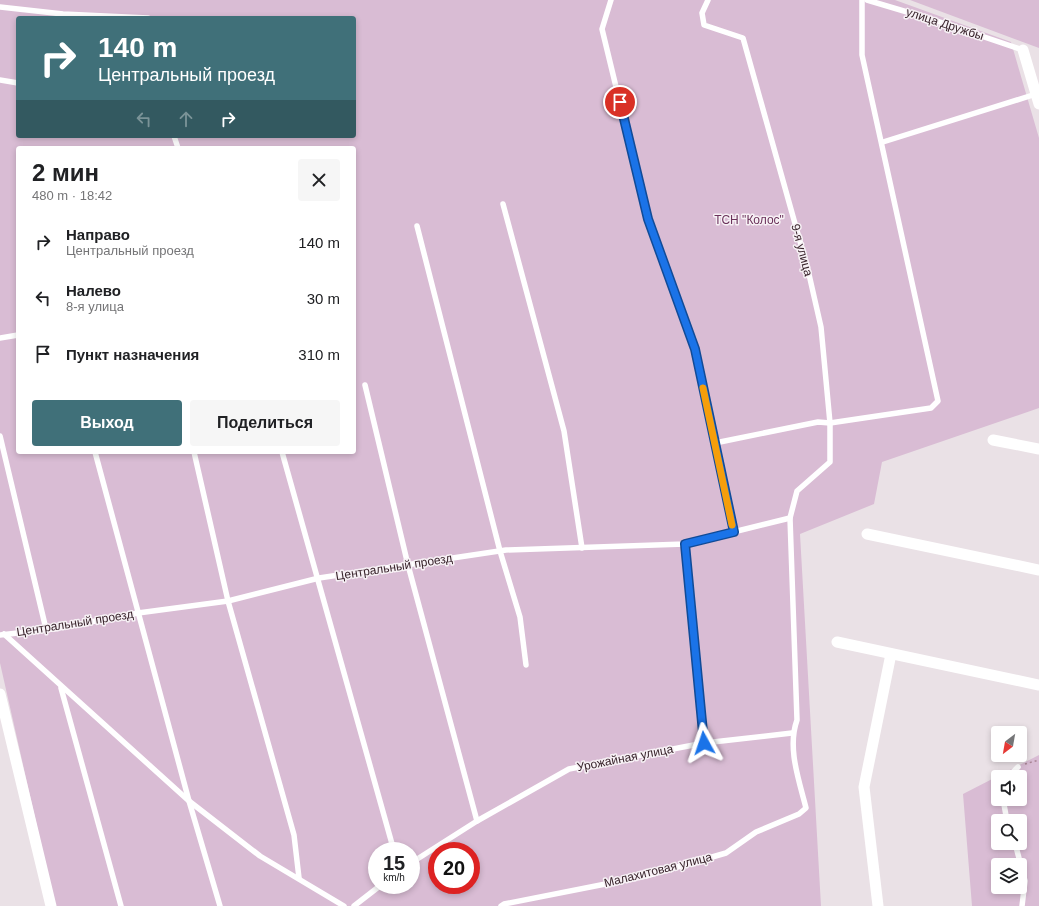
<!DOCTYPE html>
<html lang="ru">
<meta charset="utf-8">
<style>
:root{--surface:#fff;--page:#f6f6f6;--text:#202124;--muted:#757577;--accent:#407079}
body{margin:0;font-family:Arial,sans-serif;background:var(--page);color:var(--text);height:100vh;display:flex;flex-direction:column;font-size:15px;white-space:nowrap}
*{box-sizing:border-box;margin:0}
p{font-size:13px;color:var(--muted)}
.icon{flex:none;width:22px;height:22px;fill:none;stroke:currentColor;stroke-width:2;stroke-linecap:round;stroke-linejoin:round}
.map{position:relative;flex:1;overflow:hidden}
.panel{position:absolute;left:16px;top:146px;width:340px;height:308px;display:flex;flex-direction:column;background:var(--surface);border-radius:4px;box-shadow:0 2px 6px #0003}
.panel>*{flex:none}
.top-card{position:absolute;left:16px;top:16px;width:340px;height:122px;border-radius:4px;box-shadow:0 2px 6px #0003;background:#407079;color:#fff;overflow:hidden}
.needle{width:26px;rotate:211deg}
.fabs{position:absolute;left:991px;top:726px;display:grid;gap:8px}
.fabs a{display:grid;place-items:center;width:36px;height:36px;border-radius:4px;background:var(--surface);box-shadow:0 2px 6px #0003;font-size:20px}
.speed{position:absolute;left:368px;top:842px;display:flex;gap:8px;font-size:20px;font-weight:700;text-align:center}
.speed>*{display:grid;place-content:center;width:52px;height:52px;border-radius:50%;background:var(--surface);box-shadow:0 2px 6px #0003;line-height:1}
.speed small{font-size:10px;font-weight:400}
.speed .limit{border:6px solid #d22;background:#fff;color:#111}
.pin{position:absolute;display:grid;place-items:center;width:34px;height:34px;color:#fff;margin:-17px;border:2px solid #fff;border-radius:50%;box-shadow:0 1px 4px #0007}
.me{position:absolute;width:44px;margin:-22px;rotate:355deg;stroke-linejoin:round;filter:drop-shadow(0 0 3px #0008)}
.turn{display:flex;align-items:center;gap:14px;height:84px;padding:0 16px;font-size:18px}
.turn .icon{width:52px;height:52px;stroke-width:2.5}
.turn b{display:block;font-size:28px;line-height:34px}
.lanes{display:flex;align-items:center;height:38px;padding:0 16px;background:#0003;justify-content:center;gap:20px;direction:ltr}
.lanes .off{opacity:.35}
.round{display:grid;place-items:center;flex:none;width:42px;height:42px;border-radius:4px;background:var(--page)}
.headline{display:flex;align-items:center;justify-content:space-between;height:68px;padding:0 16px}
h1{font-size:24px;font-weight:700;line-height:30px}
.cta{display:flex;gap:8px;margin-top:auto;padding:8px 16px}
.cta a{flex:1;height:46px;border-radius:4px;background:var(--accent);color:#fff;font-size:16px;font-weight:700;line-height:46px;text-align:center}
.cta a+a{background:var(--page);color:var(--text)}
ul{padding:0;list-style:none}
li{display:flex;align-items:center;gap:12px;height:56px;padding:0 16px}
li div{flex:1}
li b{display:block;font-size:15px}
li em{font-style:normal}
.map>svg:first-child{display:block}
</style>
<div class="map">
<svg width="1039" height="906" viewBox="0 0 1039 906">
<rect width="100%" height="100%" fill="#eae1e6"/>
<g fill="#d9bcd4" fill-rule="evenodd">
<path d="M 0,0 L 895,0 L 1011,42 L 1039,138 L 1039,408 L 882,462 L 874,504 L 800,534 L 821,906 L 55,906 L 0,663 ZM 18,18 L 354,18 L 354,136 L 18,136 ZM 18,148 L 354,148 L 354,452 L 18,452 ZM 377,851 L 411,851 L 411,885 L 377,885 ZM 437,851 L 471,851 L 471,885 L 437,885 Z"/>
<polygon points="910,0 1039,0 1039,48"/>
<path d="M 1039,755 L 1039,906 L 972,906 L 963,794 ZM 998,777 L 1020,777 L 1020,799 L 998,799 ZM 998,821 L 1020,821 L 1020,843 L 998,843 ZM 998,865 L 1020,865 L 1020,887 L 998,887 Z"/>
</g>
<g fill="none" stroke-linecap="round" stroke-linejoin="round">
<polyline stroke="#aa8595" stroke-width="1.5" stroke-dasharray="2 3" stroke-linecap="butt" points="1025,764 1039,760"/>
<g stroke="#fff" stroke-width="5.5">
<polyline points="611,0 602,29 648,219 695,349 734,532"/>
<polyline points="867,0 934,20 1023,50"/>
<polyline points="0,7 63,14 148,18"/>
<polyline points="0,80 18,83"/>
<polyline points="174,136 178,148"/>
<polyline points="883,142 1036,94"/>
<polyline points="503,204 564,431 582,548"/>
<polyline points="417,226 500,551 520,617 526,665"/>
<polyline points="0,338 18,335"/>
<polyline points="365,385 408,565 477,821"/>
<polyline points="0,436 46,629"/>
<polyline points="715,443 818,422 830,423 931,408 938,401 862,55 862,0"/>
<polyline points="95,452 189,801 220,906"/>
<polyline points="194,452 228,601 294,835 299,878"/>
<polyline points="282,452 394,851"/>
<polyline points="685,544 704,743"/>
<polyline points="4,634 189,801 260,856 344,906"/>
<polyline points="0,635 53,629 138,613 228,601 319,578 506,550 685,544 790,518"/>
<polyline points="61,688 121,906"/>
<polyline points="1008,777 1018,767"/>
<polyline points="1003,799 1007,821"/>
<polyline points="1015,843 1025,881 1022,906"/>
<polyline points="411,863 477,821 569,769 704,743 792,733"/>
<polyline points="354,906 381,885"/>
<path d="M 501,906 L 504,904 L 646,876 L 726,853 L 756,832 L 799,814 L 806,808 C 799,780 787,748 797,720 L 790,518 L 797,491 L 830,462 L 830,423 L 821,327 L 808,270 L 743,38 L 704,25 L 702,13 L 708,0"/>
</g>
<g stroke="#fff" stroke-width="11">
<polyline points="1023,50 1039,104"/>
<polyline points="993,440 1039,449"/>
<polyline points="867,534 1039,570"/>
<polyline points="837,642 1039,685"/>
<polyline points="0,694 51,906"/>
<polyline points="878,906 864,787 891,654"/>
</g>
</g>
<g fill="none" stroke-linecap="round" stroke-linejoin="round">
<defs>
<polyline id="route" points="620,102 648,219 695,349 734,532 685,544 704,743"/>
</defs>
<use href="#route" stroke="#114b97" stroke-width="10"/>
<use href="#route" stroke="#1a73e8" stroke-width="7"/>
<polyline stroke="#f59e0b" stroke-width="7" points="703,388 732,525"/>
</g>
<g text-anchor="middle" stroke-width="3" stroke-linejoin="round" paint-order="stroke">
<g font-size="12" fill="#38232b" stroke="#f7f1f5">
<text transform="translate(945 24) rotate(18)" y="4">улица Дружбы</text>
<text transform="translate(802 250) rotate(75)" y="4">9-я улица</text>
<text transform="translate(394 567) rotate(-9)" y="4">Центральный проезд</text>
<text transform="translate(75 623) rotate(-9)" y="4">Центральный проезд</text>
<text transform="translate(625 758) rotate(-11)" y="4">Урожайная улица</text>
<text transform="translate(658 870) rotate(-14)" y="4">Малахитовая улица</text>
</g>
<g font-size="12" fill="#6b325b" stroke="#f7f1f5">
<text x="749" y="224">ТСН "Колос"</text>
</g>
</g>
</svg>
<div class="fabs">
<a><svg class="needle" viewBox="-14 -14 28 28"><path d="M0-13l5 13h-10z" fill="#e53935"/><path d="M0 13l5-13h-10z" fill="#757577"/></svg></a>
<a><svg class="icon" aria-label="sound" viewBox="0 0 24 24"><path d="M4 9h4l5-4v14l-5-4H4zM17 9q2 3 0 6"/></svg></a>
<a><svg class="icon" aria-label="search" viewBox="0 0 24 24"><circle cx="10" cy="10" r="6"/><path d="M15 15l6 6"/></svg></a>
<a><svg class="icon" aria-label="layers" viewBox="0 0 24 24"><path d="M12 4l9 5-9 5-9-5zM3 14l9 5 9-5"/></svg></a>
</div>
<div class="speed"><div>15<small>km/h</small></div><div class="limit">20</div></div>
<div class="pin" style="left:620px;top:102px;background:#d93025"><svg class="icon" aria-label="arrive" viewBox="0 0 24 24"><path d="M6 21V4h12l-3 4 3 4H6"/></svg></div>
<svg class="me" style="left:704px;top:743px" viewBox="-20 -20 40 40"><path d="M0-17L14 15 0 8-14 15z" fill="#1a73e8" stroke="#fff" stroke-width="4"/></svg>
<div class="top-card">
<div class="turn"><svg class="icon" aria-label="right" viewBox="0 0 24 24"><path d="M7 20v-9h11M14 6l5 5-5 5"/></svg><div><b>140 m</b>Центральный проезд</div></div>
<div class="lanes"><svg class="icon off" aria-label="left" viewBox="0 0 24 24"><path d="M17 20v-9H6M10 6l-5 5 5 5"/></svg><svg class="icon off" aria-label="ahead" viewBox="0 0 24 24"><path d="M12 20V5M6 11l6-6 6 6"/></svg><svg class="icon" aria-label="right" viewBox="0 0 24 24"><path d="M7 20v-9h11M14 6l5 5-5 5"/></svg></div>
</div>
<section class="panel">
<div class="headline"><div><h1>2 мин</h1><p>480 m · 18:42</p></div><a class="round"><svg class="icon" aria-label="close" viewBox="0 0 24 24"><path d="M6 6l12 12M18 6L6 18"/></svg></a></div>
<ul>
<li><svg class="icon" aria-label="right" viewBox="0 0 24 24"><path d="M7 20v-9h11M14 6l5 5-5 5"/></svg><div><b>Направо</b><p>Центральный проезд</p></div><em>140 m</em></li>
<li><svg class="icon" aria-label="left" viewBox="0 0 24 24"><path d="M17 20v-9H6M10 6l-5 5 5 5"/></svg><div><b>Налево</b><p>8-я улица</p></div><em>30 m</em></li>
<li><svg class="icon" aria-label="arrive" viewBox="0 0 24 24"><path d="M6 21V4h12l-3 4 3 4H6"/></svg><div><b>Пункт назначения</b></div><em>310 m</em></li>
</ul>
<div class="cta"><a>Выход</a><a>Поделиться</a></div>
</section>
</div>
